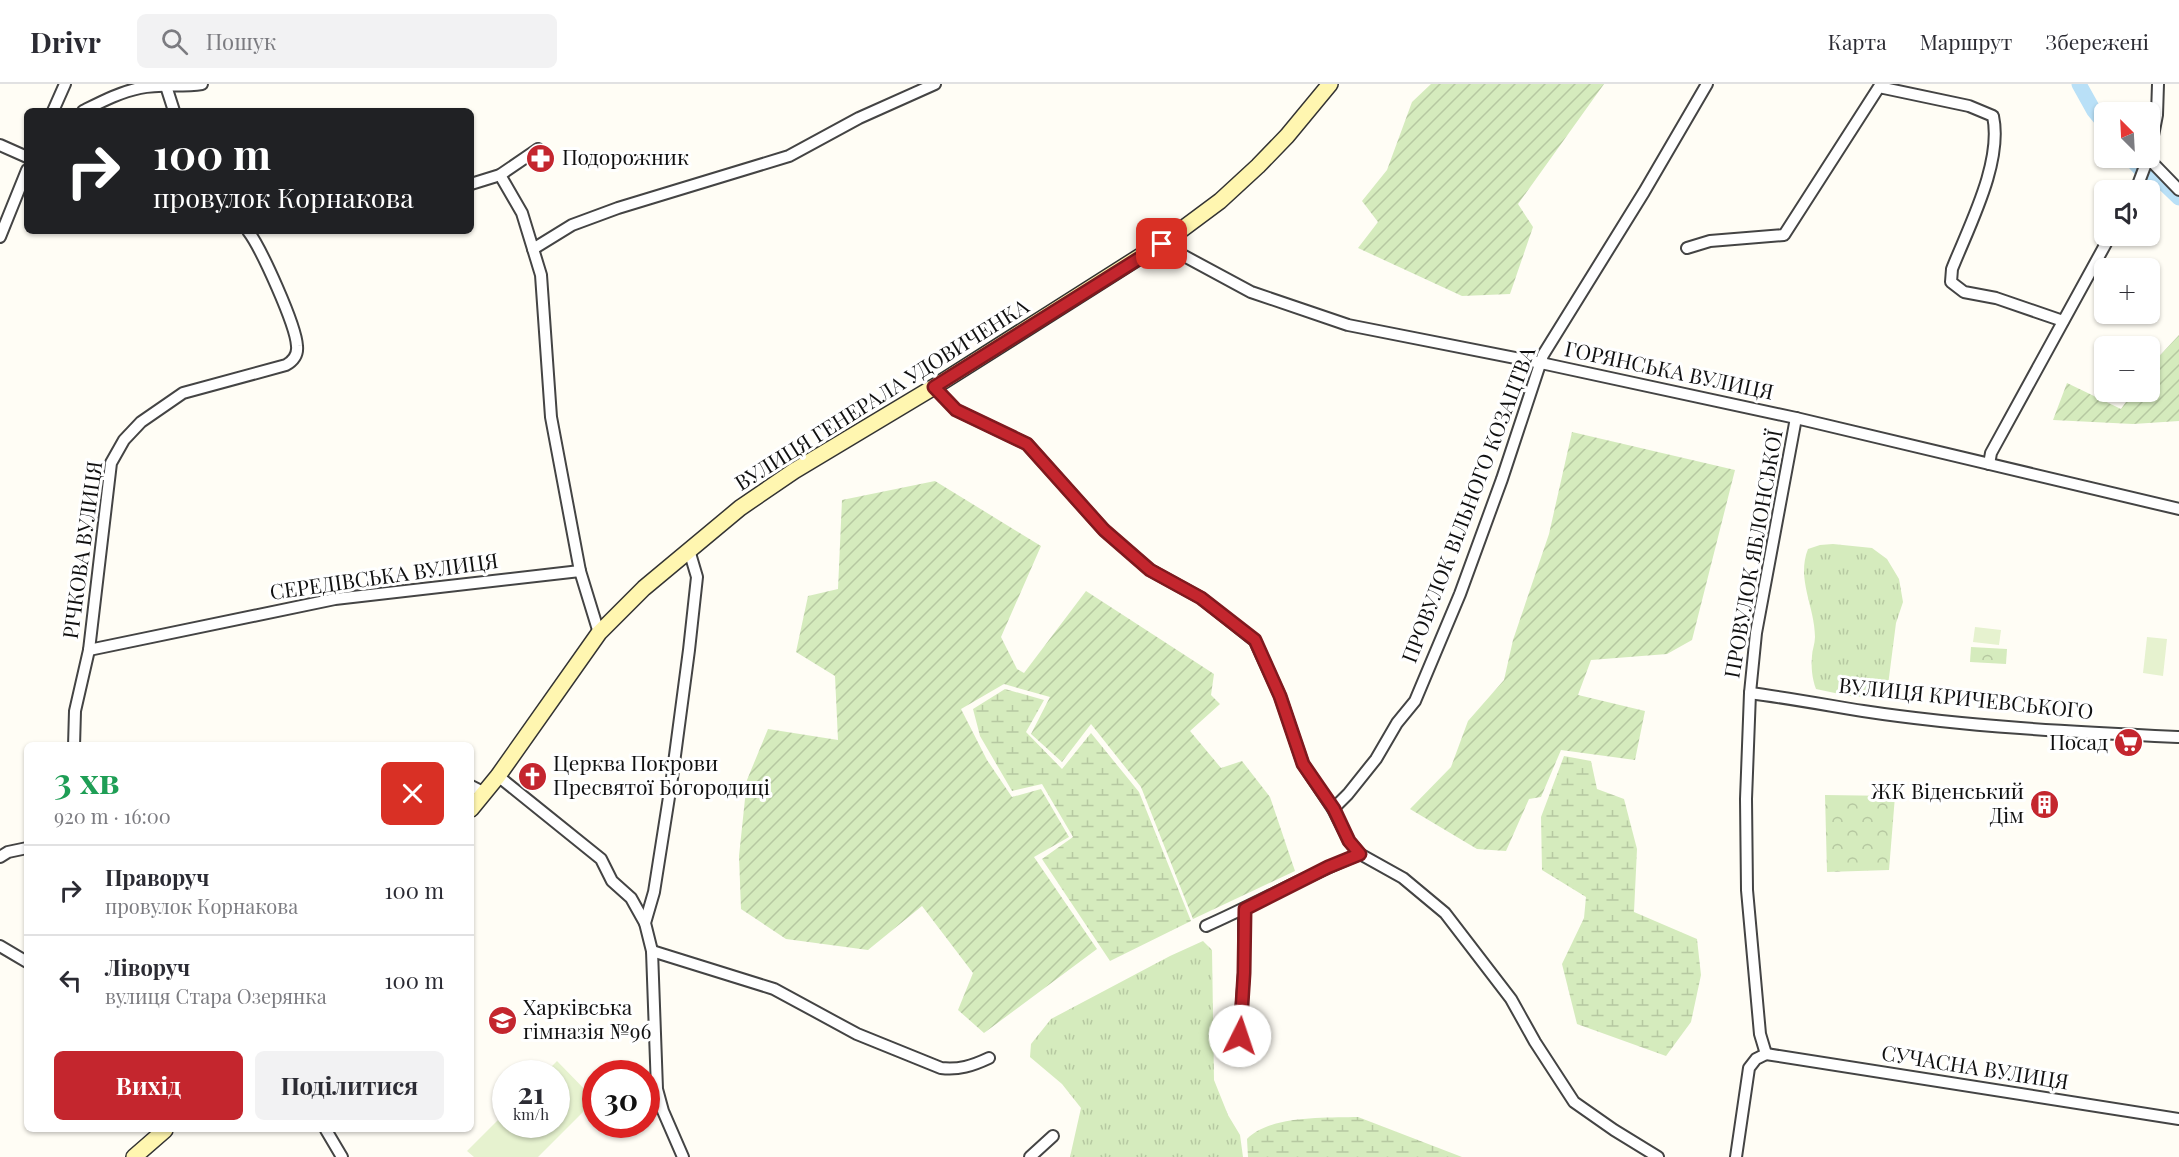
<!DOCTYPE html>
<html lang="uk">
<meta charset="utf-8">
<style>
:root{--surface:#fff;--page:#f2f2f3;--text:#2b2b33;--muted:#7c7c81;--line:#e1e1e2;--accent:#c4262e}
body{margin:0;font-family:"Playfair Display",serif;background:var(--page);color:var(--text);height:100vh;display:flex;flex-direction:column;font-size:22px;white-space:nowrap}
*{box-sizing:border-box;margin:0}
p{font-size:20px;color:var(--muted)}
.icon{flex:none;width:33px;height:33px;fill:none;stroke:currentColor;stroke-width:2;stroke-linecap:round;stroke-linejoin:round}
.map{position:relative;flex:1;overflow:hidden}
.details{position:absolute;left:24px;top:658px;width:450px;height:390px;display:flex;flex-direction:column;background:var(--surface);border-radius:9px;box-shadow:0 2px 4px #0004}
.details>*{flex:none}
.top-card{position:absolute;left:24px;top:24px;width:450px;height:126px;border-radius:9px;box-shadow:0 2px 4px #0004;background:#202124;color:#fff;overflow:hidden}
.needle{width:39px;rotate:336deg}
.controls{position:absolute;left:2094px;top:18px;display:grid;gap:12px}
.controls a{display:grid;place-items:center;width:66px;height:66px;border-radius:9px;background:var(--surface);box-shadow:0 2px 4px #0004;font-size:30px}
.speed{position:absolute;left:492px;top:976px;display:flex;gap:12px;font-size:30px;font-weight:700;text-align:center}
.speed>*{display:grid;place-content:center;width:78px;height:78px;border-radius:50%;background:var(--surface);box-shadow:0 2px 4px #0004;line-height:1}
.speed small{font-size:15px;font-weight:400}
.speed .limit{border:9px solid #d22;background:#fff;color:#111}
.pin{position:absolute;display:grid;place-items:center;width:51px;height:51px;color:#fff;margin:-26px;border-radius:12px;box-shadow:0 3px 9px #0006}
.me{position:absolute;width:66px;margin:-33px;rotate:4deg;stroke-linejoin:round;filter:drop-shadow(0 0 4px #0008)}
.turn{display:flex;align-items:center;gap:21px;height:126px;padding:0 30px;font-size:27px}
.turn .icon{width:78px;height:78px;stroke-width:2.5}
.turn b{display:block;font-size:42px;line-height:51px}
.round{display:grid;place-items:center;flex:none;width:63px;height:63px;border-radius:9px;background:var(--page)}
.summary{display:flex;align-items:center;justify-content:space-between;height:102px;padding:0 30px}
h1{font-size:36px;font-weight:700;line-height:45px;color:#1e9e55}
.cta{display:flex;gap:12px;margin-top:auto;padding:12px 30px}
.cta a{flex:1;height:69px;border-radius:9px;background:var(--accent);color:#fff;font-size:24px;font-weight:700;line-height:69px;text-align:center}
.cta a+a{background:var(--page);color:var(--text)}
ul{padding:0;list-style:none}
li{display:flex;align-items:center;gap:18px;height:90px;padding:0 30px;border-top:2px solid var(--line)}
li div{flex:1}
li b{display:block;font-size:22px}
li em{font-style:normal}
header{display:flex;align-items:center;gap:36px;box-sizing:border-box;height:84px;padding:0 30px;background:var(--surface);border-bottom:2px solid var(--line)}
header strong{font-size:28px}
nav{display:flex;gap:33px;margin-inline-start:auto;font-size:21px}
.search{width:420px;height:54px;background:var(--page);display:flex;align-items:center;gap:15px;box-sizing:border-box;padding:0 21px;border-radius:9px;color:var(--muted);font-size:22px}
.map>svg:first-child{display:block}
</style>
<header>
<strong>Drivr</strong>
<div class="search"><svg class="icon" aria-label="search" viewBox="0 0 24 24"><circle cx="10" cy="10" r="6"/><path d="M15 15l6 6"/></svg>Пошук</div>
<nav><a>Карта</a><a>Маршрут</a><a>Збережені</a></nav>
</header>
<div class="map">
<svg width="2179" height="1073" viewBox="0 0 2179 1073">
<defs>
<pattern id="grass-tufts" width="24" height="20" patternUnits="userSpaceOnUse" patternTransform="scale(1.5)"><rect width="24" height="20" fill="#d5ebbd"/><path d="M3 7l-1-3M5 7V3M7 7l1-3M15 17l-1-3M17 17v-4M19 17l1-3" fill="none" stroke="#b6c8a1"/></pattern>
<pattern id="wetland-marsh" width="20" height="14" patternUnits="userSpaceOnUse" patternTransform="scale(1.5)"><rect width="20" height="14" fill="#d5ebbd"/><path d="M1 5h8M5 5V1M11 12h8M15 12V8" fill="none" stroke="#b6c8a1"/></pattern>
<pattern id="park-crowns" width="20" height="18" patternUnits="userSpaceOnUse" patternTransform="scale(1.5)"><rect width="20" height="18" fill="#d5ebbd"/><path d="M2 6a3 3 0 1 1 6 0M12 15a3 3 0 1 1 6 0" fill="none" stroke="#b6c8a1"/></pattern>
<pattern id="garden-furrows" width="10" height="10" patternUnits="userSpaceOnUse" patternTransform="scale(1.5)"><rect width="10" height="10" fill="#d5ebbd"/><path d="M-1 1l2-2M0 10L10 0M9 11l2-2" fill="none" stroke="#b6c8a1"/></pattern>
</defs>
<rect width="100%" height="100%" fill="#fffdf5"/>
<g fill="url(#grass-tufts)">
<path d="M 1833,460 L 1872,464 L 1887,475 L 1899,495 L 1903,518 L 1896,539 L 1887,609 L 1882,614 L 1849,612 L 1816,605 C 1812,594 1811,583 1812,572 C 1812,566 1815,560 1815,553 C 1815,523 1796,495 1808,465 L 1820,461 Z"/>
<polygon points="1203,857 1212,866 1214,996 1228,1031 1240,1051 1243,1073 1070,1073 1081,1024 1062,1000 1030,973 1031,960 1051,935 1170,872"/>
</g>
<g fill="url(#wetland-marsh)">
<polygon points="1005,605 1044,616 1026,648 1062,685 1091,649 1139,708 1191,837 1110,877 1042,775 1073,753 1042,700 1012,707 980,652 973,625"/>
<polygon points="1564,672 1591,677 1597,705 1624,715 1637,765 1634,828 1697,855 1701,891 1691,938 1666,972 1577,940 1562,880 1584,834 1586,813 1542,786 1541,733"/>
<path d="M 1358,1033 L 1462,1073 L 1496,1073 L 1248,1073 L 1247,1055 C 1270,1031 1326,1034 1358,1033 Z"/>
</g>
<g fill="url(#park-crowns)">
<polygon points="1971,563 2007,565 2006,580 1970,578"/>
<polygon points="1825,711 1895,712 1889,786 1827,788"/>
</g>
<g fill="url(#garden-furrows)">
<polygon points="1431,0 1604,0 1518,120 1533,143 1510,210 1462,212 1358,164 1378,138 1362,117 1387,86 1412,18"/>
<polygon points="2179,251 2179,337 2133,340 2053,336 2067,299 2121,325 2133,308 2150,308 2150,282"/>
<polygon points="1572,348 1735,386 1692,556 1667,570 1591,576 1578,611 1645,627 1635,676 1561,666 1541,713 1529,715 1506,767 1477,765 1410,725 1451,683 1468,637 1504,596 1513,556 1549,450"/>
<polygon points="935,397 1041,462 1001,553 1017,585 1024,589 1086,507 1214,590 1211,611 1220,620 1190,647 1221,684 1242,677 1270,713 1295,787 1193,835 1141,703 1091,640 1062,678 1031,650 1050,613 1004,600 961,625 987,676 1012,713 1041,705 1069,753 1034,773 1097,865 984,949 958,926 973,889 922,822 868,866 786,855 741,825 739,772 747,696 768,645 838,656 835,592 796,568 808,512 838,505 842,416"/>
</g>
<g fill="#e6f2cf">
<polygon points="1975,543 2001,546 1999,561 1973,558"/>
<polygon points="2147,553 2167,555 2163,592 2143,589"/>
<polygon points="557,977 595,1016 538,1073 474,1073 467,1067 505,1029 506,1041 556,1041 556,990 544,990"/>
</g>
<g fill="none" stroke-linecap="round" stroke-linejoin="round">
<g stroke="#b9e0f7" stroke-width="15">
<polyline points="2079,0 2094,27 2104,39"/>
<polyline points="2130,74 2146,91 2156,92 2179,114"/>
</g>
<defs>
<g id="street">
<polyline points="166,2 174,27"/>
<polyline points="53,27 65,0"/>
<path d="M 83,27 C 101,18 120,8 140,4 C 160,0 182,3 202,0"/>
<polyline points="0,61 27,73"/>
<polyline points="2150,67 2157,31 2158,0"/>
<polyline points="2148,74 2179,106"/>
<polyline points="500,91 522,129 541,191 551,333 580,487 599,549"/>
<polyline points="471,100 500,91 538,65"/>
<polyline points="2136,106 2148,74"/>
<polyline points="0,153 27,86"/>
<polyline points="1162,160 1251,208 1348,241 1541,279 1796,334 2179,425"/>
<path d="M 1687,164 L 1710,157 L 1784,151 L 1879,3 L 1969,22 L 1993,32 C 2003,78 1969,142 1952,185 L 1951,198 L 1964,208 L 1996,214 L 2063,237"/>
<polyline points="533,165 572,141 618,124 789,72 859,34 935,0"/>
<polyline points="934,303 956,326 1027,360 1104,446 1150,486 1201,514 1255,557 1280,612 1303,680 1333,725 1349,757 1360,770 1403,794 1445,829 1511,915 1535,958 1574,1018 1614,1046 1658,1073"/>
<polyline points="1989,380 1991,369 2110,152"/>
<polyline points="89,566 335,515 580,487"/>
<path d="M 1750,609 C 1788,614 1826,621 1863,627 C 1968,643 2074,648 2179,653"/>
<path d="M 74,662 L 75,627 L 89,566 L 111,379 L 124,356 L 141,338 L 183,309 L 286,281 C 293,277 298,271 297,262 C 296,241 261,164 248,147"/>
<polyline points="498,692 601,775 612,797 631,814 645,839"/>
<polyline points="471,702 485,709"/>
<polyline points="1333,725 1348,710 1376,675 1397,639 1415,617 1460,510 1502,395 1543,271 1644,108 1707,0"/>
<polyline points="0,773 8,768 27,764"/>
<path d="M 1206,842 C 1258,819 1307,791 1360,770"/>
<polyline points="0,862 27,878"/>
<path d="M 652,867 L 774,905 L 857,950 L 941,984 C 959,986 972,982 989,974"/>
<polyline points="1766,970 1760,950 1747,806 1746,715 1750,609 1756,549 1796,334"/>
<polyline points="1766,970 2179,1035"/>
<polyline points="1238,972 1244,889 1244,825"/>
<polyline points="326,1046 342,1073"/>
<polyline points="683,1073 663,1027 657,1005 652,867 645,839 654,808 672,694 689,566 697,493 689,466"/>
<polyline points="1030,1073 1053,1052"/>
<polyline points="1736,1073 1749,984 1756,975 1766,970"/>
</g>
<g id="secondary">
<polyline points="471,725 498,692 599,549 644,504 740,424 794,387 934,303 1177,149 1220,117 1258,82 1287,52 1330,0"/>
<polyline points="134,1073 165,1046"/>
</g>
</defs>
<use href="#street" stroke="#444" stroke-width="14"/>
<use href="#secondary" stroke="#333" stroke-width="18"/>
<use href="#street" stroke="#fff" stroke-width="10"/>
<use href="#secondary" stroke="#fff6b0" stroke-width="15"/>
</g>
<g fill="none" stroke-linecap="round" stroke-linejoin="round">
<defs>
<polyline id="route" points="1162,160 934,303 956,326 1027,360 1104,446 1150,486 1201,514 1255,556 1280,612 1303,680 1334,725 1349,757 1360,770 1328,783 1245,825 1244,889 1240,952"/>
</defs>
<use href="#route" stroke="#7f191e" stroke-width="15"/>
<use href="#route" stroke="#c4262e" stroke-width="10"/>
</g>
<defs>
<symbol id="pharmacy-disc" viewBox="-11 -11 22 22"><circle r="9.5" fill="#c4262e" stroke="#fff"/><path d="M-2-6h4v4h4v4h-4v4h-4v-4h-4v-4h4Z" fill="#fff"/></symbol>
<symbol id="supermarket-disc" viewBox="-11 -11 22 22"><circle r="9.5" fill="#c4262e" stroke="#fff"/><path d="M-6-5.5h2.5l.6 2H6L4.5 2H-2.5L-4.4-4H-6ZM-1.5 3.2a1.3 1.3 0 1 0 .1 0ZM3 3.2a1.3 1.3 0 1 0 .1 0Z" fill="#fff"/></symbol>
<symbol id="church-disc" viewBox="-11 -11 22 22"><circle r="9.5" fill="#c4262e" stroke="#fff"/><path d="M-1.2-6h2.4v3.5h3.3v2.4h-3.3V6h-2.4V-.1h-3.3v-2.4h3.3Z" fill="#fff"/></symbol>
<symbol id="building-disc" viewBox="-11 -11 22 22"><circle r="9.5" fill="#c4262e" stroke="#fff"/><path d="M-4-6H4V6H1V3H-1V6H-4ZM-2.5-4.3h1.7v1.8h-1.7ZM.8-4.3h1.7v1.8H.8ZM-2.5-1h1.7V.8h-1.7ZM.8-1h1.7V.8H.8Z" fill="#fff"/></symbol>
<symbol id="school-disc" viewBox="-11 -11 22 22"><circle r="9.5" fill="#c4262e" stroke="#fff"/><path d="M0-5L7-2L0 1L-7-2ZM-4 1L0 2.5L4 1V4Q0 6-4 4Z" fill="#fff"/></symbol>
</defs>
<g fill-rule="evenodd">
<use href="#pharmacy-disc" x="524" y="58" width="33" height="33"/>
<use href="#supermarket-disc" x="2112" y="642" width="33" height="33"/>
<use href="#church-disc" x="516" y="676" width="33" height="33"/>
<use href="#building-disc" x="2028" y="704" width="33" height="33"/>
<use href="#school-disc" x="486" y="920" width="33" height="33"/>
</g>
<g text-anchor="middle" stroke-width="6" stroke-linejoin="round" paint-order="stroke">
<g font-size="21" fill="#111" stroke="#fff" text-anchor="start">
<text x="562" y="81">Подорожник</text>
<text x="2108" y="666" text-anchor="end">Посад</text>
<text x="553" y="687">Церква Покрови<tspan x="553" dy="24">Пресвятої Богородиці</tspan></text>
<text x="2024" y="715" text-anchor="end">ЖК Віденський<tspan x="2024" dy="24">Дім</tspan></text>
<text x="523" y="931">Харківська<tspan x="523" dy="24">гімназія №96</tspan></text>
</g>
<g font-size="21" fill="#111" stroke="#fff">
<text transform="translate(1669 287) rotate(12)" y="7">ГОРЯНСЬКА ВУЛИЦЯ</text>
<text transform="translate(882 311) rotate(-32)" y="7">ВУЛИЦЯ ГЕНЕРАЛА УДОВИЧЕНКА</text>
<text transform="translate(1469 421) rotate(-69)" y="7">ПРОВУЛОК ВІЛЬНОГО КОЗАЦТВА</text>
<text transform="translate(83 466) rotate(-82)" y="7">РІЧКОВА ВУЛИЦЯ</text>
<text transform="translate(1754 470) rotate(-80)" y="7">ПРОВУЛОК ЯБЛОНСЬКОЇ</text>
<text transform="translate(384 493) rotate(-8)" y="7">СЕРЕДІВСЬКА ВУЛИЦЯ</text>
<text transform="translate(1966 615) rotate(6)" y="7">ВУЛИЦЯ КРИЧЕВСЬКОГО</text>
<text transform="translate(1975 984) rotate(9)" y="7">СУЧАСНА ВУЛИЦЯ</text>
</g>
</g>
</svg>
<div class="controls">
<a><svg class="needle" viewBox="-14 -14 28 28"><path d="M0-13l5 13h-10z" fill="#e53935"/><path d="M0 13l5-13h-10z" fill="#7c7c81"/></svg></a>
<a><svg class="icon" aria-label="sound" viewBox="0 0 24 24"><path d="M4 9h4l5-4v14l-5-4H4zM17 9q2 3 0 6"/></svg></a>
<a>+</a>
<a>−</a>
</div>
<div class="speed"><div>21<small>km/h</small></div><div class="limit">30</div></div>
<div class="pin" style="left:1162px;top:160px;background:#d93025"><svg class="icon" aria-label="arrive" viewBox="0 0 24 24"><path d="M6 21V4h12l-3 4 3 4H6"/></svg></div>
<svg class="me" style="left:1240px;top:952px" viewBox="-20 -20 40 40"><circle r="19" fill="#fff"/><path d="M0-13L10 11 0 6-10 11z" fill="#c4262e"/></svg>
<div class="top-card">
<div class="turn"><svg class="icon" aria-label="right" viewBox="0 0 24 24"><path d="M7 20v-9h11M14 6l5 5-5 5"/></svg><div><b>100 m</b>провулок Корнакова</div></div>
</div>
<section class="details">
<div class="summary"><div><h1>3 хв</h1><p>920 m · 16:00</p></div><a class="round" style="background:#d93025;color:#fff"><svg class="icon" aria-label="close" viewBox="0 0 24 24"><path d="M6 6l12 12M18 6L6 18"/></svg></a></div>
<ul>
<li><svg class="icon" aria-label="right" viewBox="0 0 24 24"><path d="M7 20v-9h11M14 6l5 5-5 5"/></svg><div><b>Праворуч</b><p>провулок Корнакова</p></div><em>100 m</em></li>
<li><svg class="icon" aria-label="left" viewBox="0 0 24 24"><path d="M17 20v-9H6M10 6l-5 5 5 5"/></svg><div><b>Ліворуч</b><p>вулиця Стара Озерянка</p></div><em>100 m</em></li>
</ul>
<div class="cta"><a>Вихід</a><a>Поділитися</a></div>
</section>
</div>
